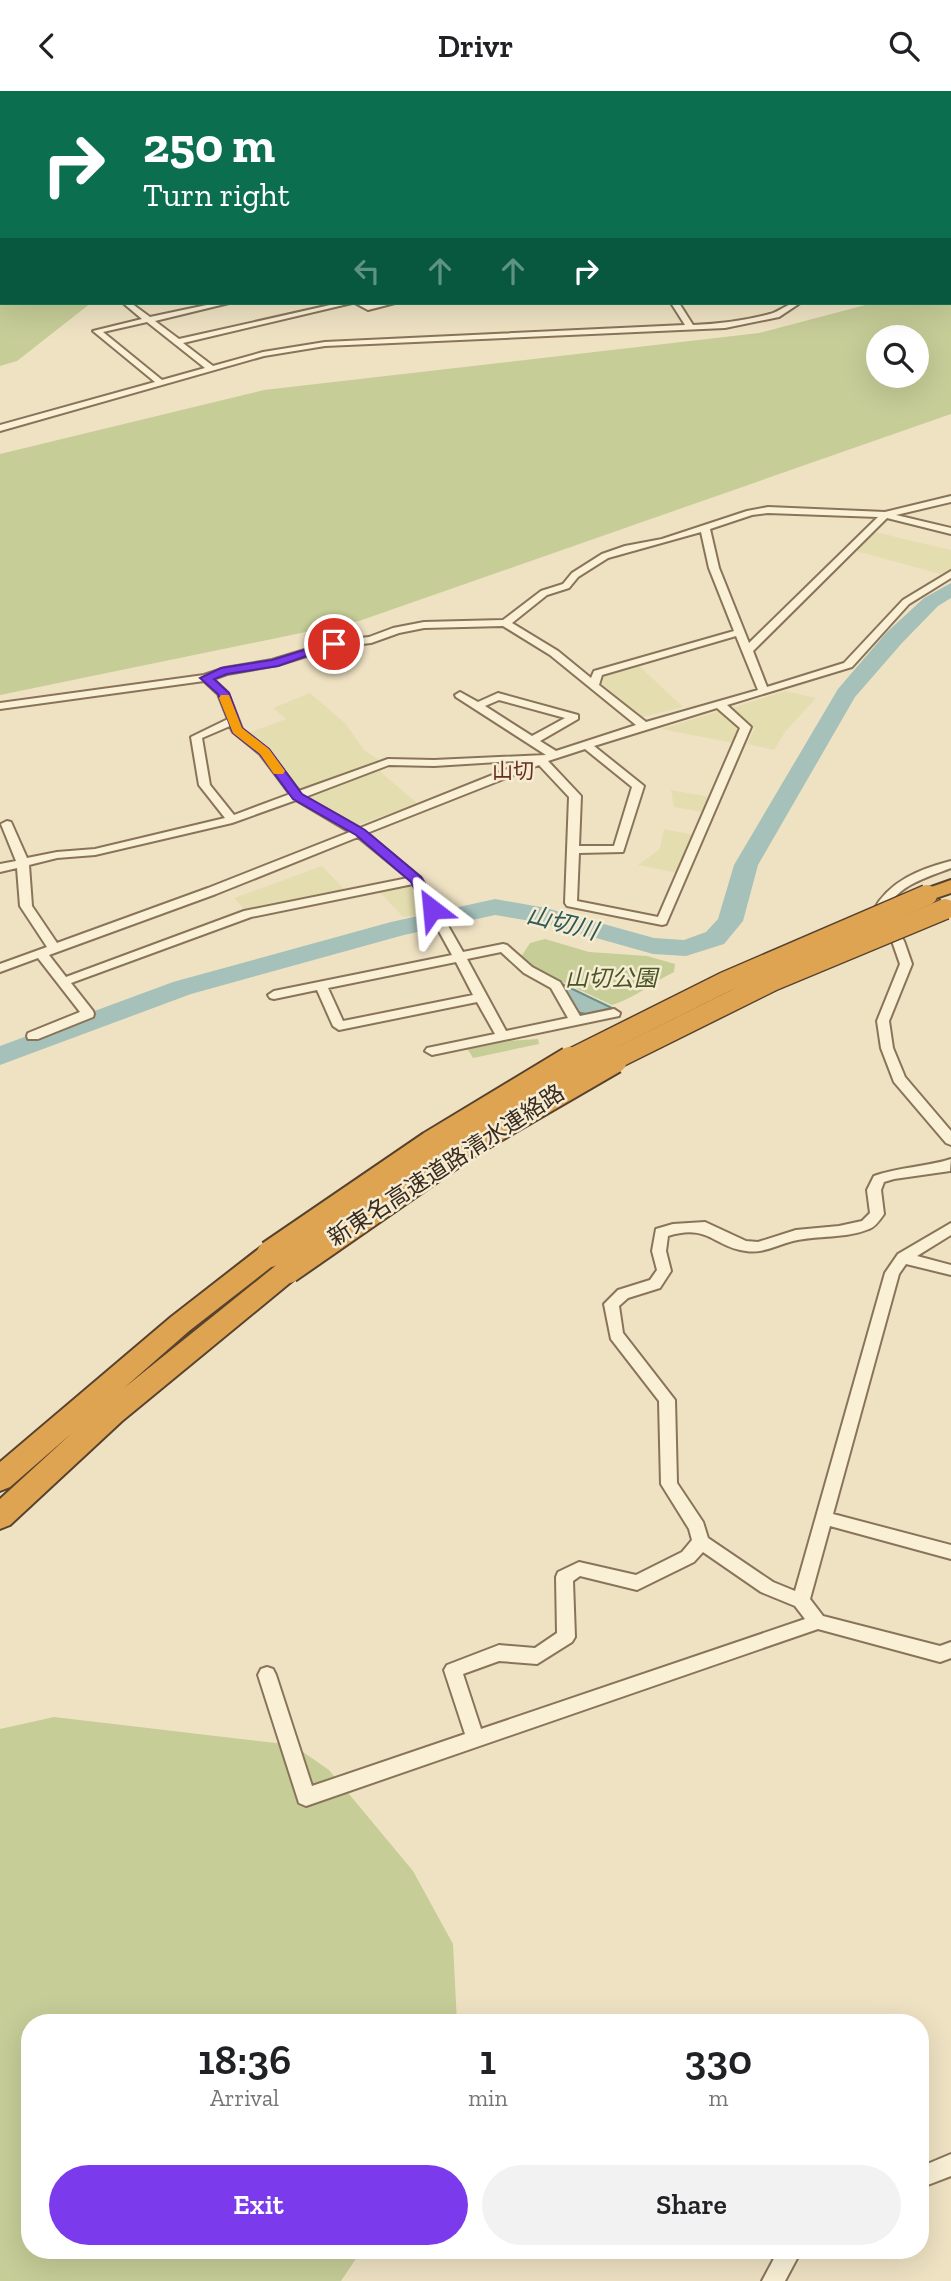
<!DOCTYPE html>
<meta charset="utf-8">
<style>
:root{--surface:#fff;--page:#f2f2f2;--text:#202124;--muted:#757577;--accent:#7c3aed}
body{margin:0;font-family:"Zilla Slab","Noto Sans JP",serif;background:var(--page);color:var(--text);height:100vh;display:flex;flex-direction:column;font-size:26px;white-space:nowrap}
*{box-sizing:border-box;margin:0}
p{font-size:23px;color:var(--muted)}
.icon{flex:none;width:38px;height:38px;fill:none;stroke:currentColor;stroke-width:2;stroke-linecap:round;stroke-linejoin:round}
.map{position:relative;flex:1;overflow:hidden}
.drawer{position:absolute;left:21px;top:1923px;width:908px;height:245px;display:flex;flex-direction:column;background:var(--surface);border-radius:28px;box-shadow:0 7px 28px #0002}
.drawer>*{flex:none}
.banner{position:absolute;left:0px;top:0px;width:952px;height:214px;box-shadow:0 7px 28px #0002;background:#0b6e4f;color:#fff;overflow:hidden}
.tools{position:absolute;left:866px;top:234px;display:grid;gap:14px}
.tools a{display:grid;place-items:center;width:63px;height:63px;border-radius:50%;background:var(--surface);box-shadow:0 7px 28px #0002;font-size:35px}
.pin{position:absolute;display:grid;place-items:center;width:60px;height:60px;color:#fff;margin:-30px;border:4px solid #fff;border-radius:50%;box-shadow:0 2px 7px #0007}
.me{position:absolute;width:77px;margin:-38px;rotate:331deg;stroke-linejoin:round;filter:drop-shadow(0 0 5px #0008)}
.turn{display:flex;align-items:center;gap:24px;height:147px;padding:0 28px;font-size:32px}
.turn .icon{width:91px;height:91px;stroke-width:2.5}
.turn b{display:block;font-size:49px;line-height:60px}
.lanes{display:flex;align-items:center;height:66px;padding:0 28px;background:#0003;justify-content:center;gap:35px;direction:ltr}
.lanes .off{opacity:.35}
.eta{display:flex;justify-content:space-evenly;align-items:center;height:119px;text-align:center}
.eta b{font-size:42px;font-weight:600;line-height:49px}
.primary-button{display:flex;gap:14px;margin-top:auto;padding:14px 28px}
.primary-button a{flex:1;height:80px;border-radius:42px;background:var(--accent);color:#fff;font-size:28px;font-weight:600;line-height:80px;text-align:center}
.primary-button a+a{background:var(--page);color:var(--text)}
header{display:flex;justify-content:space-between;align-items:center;height:91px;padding:0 28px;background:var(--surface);font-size:32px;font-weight:600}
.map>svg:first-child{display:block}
</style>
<header><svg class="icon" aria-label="back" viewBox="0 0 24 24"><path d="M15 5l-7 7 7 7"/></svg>Drivr<svg class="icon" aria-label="search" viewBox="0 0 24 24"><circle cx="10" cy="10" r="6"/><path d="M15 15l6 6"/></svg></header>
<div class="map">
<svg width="951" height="2190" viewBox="0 0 951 2190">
<rect width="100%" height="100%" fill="#efe2c3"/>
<g fill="#e4ddb0">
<polygon points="875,441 951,459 951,478 940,483 856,460"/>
<polygon points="638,574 683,616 643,626 619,611 602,594 603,584"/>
<polygon points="785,600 816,607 785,641 774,659 747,653 755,637 732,617"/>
<polygon points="310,602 345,632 364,659 379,669 301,699 290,689 272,661 248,642 286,628 273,617"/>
<polygon points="720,620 739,635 733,652 661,638"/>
<polygon points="376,677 418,713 357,734 306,705"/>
<polygon points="671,699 710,706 702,721 674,716"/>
<polygon points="664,738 694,744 677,782 638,774 660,758"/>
<polygon points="322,775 345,799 246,820 234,807"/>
<polygon points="413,795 428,822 403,826 380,801"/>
</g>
<g fill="#c6cd97" fill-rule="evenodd">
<polygon points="186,0 633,0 632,2"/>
<polygon points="0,11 2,212 91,212 17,270 0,275"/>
<path d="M 951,191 L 951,323 L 359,530 L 0,604 L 0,363 L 264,299 L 759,242 L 873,212 L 950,212 ZM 878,247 L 917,247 L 917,285 L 878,285 Z"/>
<path d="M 545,848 L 589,861 L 647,865 L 675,873 L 674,881 C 651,892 637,906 612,914 L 539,880 L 521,866 L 530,852 Z"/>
<polygon points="538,948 539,953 473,967 467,957 494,951"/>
<polygon points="54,1626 293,1654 329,1679 413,1780 453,1853 457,1932 30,1932 30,2160 361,2160 341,2190 0,2190 0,1638"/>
</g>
<polygon fill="#a5c1ba" stroke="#6c9088" stroke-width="2" points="562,893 612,917 586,923 577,921"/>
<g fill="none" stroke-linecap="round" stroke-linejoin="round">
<polygon fill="#a5c1ba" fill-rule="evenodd" points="951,492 951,507 938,515 902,552 855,606 758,774 743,830 724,853 686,865 653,863 543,832 495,824 404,844 191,903 0,974 0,955 173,891 391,831 495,808 546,817 654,847 684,849 706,841 718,828 734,774 838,598 886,542 924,507"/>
<defs>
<g id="street">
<polygon points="195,0 229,2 198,2"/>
<polygon points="247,0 262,0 243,2"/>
<polygon points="428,0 435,0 426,2"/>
<polygon points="950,30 951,30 950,35"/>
<polygon points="0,73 2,73 2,78 0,77"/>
<rect x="950" y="81" width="1" height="4"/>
<rect x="950" y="104" width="1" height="4"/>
<path d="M 123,212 L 131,212 L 150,226 L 216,212 L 229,212 L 155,230 L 179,248 L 339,212 L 352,212 L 183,252 L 213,275 L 263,261 L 325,251 L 685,234 L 671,212 L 679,212 L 693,234 C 719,233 744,230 770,223 C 781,220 788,211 800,212 L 779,226 L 725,237 L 325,255 L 264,265 L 0,340 L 0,334 L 155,291 L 93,240 L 142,228 ZM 147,231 L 205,277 L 162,289 L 103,241 Z"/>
<polygon points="355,212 364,212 369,214 395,212 368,219"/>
<path d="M 951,405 L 951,411 L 896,424 L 951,437 L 951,443 L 887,427 L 753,560 L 767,596 L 844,572 L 903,509 L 951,480 L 951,487 L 909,513 L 852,576 L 727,614 L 751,636 L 666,833 L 662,834 L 567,815 L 565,812 L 569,706 L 539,674 L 367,742 L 421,787 L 463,861 L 503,853 L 507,854 L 532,876 L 560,891 L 580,925 L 614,918 L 620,922 L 619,925 L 432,964 L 425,960 L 427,957 L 495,943 L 477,911 L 339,939 L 333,935 L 317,899 L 274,908 L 270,907 L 268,904 L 274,900 L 452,864 L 413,793 L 251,826 L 71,892 L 93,920 L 94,923 L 93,926 L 38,948 L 28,948 L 27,945 L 28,942 L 80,921 L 38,867 L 0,881 L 0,873 L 47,856 L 20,815 L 17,777 L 0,781 L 0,773 L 16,770 L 1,733 L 7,730 L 11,731 L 27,767 L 57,761 L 95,758 L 225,727 L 199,694 L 191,646 L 228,628 L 218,603 L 204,590 L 0,618 L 0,612 L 204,584 L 225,577 L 272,569 L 334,550 L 369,546 L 393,537 L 424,531 L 503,529 L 541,500 L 563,493 L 572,482 L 602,463 L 625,455 L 662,448 L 747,420 L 768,416 L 885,421 ZM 768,422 L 878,426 L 749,552 L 719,477 L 710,438 L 752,424 ZM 701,441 L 709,477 L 734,540 L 594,580 L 591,587 L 558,560 L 512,532 L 547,504 L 569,497 L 578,486 L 608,467 ZM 503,535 L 550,564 L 636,634 L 556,660 L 540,650 L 578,628 L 578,624 L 498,602 L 478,611 L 460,601 L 455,604 L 456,606 L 546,664 L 434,669 L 388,668 L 299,700 L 268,659 L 242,638 L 228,602 L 213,588 L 227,583 L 278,574 L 335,556 L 371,552 L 399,542 L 424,537 ZM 736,545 L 758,599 L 646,631 L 599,594 L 602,584 ZM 499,609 L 565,627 L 532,645 L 485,615 ZM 717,617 L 740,637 L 658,826 L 577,810 L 579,762 L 623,761 L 644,695 L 594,655 ZM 230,635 L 233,641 L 260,663 L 290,703 L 234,724 L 210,694 L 202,647 ZM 585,658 L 632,696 L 614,755 L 579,755 L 581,705 L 548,670 ZM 530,669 L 360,737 L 305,706 L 389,674 L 434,675 ZM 296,709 L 350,741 L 208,797 L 57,852 L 32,815 L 29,774 L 57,767 L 95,764 L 232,732 ZM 358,746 L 408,787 L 244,820 L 66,886 L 49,864 L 216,803 ZM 501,861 L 524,882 L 551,897 L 568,927 L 506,940 L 467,868 ZM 456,871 L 473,904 L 343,930 L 328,897 Z"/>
<path d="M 951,770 L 951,777 C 925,787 898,794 885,820 L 904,850 L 912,873 L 889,930 L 893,957 L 905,986 L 951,1040 L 951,1054 L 946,1052 L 894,991 L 881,957 L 877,930 L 900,873 L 892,850 L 873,820 C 889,790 920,778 951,770 Z"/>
<path d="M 951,1068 L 950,1080 L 894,1088 L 884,1091 L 881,1099 L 884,1123 C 880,1129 875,1136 869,1138 C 845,1148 818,1144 793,1150 C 777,1154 762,1163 746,1160 C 714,1156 708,1132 668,1145 L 666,1160 L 671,1180 L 660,1197 L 628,1207 L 619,1215 L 623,1242 L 675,1309 L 677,1392 L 703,1431 L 708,1447 L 773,1491 L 795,1500 L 885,1182 L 898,1163 L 951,1132 L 951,1144 L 917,1165 L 951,1174 L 951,1184 L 906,1173 L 899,1183 L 833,1423 L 951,1454 L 951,1468 L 830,1435 L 810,1508 L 823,1525 L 940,1555 L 951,1551 L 951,1567 L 940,1571 L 818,1538 L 306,1715 L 299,1712 L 258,1584 L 261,1578 L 267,1576 L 273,1578 L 276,1584 L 312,1695 L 465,1643 L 444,1579 L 447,1574 L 499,1554 L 535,1557 L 557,1542 L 556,1486 L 558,1481 L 579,1471 L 636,1484 L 682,1461 L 692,1449 L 689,1438 L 661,1393 L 659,1310 L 611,1248 L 604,1213 L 618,1199 L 650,1189 L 657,1179 L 652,1160 L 656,1138 L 673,1133 L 705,1131 L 746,1150 L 758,1151 L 796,1139 L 839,1135 L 862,1130 L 870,1122 L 867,1099 L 874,1085 C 899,1076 926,1076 951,1068 ZM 703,1461 L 761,1501 L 795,1515 L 805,1528 L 481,1638 L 463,1583 L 499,1570 L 537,1573 L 572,1551 L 575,1546 L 573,1490 L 580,1485 L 637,1499 L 694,1471 Z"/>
<polygon points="951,2063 951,2085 920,2097 920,2076"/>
<polygon points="778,2160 801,2160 785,2190 762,2190"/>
</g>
<g id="highway">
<polygon points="951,789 951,802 927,810 920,808 917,804 920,800"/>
<polygon points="270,1154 279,1156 283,1163 279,1170 189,1240 124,1297 279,1172 288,1170 297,1172 301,1179 297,1186 122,1330 10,1434 0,1438 0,1408 72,1342 10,1396 0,1400 0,1371 171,1226 261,1156"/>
</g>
</defs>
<use href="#street" stroke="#897459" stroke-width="4"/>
<use href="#highway" stroke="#57422e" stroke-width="4"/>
<use href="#street" fill="#f9f0d6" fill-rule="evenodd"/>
<use href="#highway" fill="#dfa452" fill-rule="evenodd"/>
<defs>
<g id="highway-bridge-far1">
<polyline points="567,970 725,891 927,804"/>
<polyline points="611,970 772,890 945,818"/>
</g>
<g id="highway-bridge">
<polyline points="270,1163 431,1053 570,969"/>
<polyline points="288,1179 471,1052 614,969"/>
</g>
</defs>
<use href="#highway-bridge-far1" stroke="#57422e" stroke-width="23" stroke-linecap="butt"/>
<use href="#highway-bridge" stroke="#57422e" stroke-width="30" stroke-linecap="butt"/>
<use href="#highway-bridge-far1" stroke="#dfa452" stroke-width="20"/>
<use href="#highway-bridge" stroke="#dfa452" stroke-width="26"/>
</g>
<polygon fill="#7c3aed" stroke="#51269a" stroke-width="2" points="330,551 340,553 278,575 227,583 214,588 229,602 242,637 269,658 302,703 365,739 421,786 439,818 437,821 427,821 411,791 356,744 293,708 260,663 233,642 218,603 200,587 221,577 272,569"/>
<polygon fill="#f59e0b" points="221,604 229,604 242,637 269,658 285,680 283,683 274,683 260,663 233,642 219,607"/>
<g text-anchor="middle" stroke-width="5" stroke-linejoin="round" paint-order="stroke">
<g font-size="21" fill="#662d1c" stroke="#f6ecd3">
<text x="513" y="687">山切</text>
</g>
<g font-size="23" font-style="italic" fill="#485624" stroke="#f6ecd3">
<text x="611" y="895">山切公園</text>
</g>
<g font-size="23" fill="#392b1e" stroke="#f6ecd3">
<text transform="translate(446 1074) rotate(-33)" y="8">新東名高速道路清水連絡路</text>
</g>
<g font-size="24" font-style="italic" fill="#2d5957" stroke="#f6ecd3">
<text transform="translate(562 832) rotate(14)" y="8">山切川</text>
</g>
</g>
</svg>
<div class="tools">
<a><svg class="icon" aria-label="search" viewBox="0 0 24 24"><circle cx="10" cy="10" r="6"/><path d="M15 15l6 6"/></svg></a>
</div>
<div class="pin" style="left:334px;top:553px;background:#d93025"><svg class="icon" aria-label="arrive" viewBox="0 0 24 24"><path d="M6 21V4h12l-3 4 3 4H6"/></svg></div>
<svg class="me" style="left:432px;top:818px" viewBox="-20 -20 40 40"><path d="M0-17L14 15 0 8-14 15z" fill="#7c3aed" stroke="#fff" stroke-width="4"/></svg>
<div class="banner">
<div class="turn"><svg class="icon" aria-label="right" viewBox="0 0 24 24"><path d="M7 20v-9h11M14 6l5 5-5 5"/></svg><div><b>250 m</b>Turn right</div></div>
<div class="lanes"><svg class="icon off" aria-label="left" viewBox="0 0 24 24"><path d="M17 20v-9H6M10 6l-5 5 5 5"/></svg><svg class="icon off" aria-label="ahead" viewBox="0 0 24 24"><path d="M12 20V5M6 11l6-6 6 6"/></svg><svg class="icon off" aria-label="ahead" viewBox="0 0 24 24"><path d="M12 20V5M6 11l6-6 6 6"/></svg><svg class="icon" aria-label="right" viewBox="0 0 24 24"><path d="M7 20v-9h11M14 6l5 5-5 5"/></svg></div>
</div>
<section class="drawer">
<div class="eta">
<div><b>18:36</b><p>Arrival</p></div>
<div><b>1</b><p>min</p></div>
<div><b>330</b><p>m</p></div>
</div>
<div class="primary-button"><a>Exit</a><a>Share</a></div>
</section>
</div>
